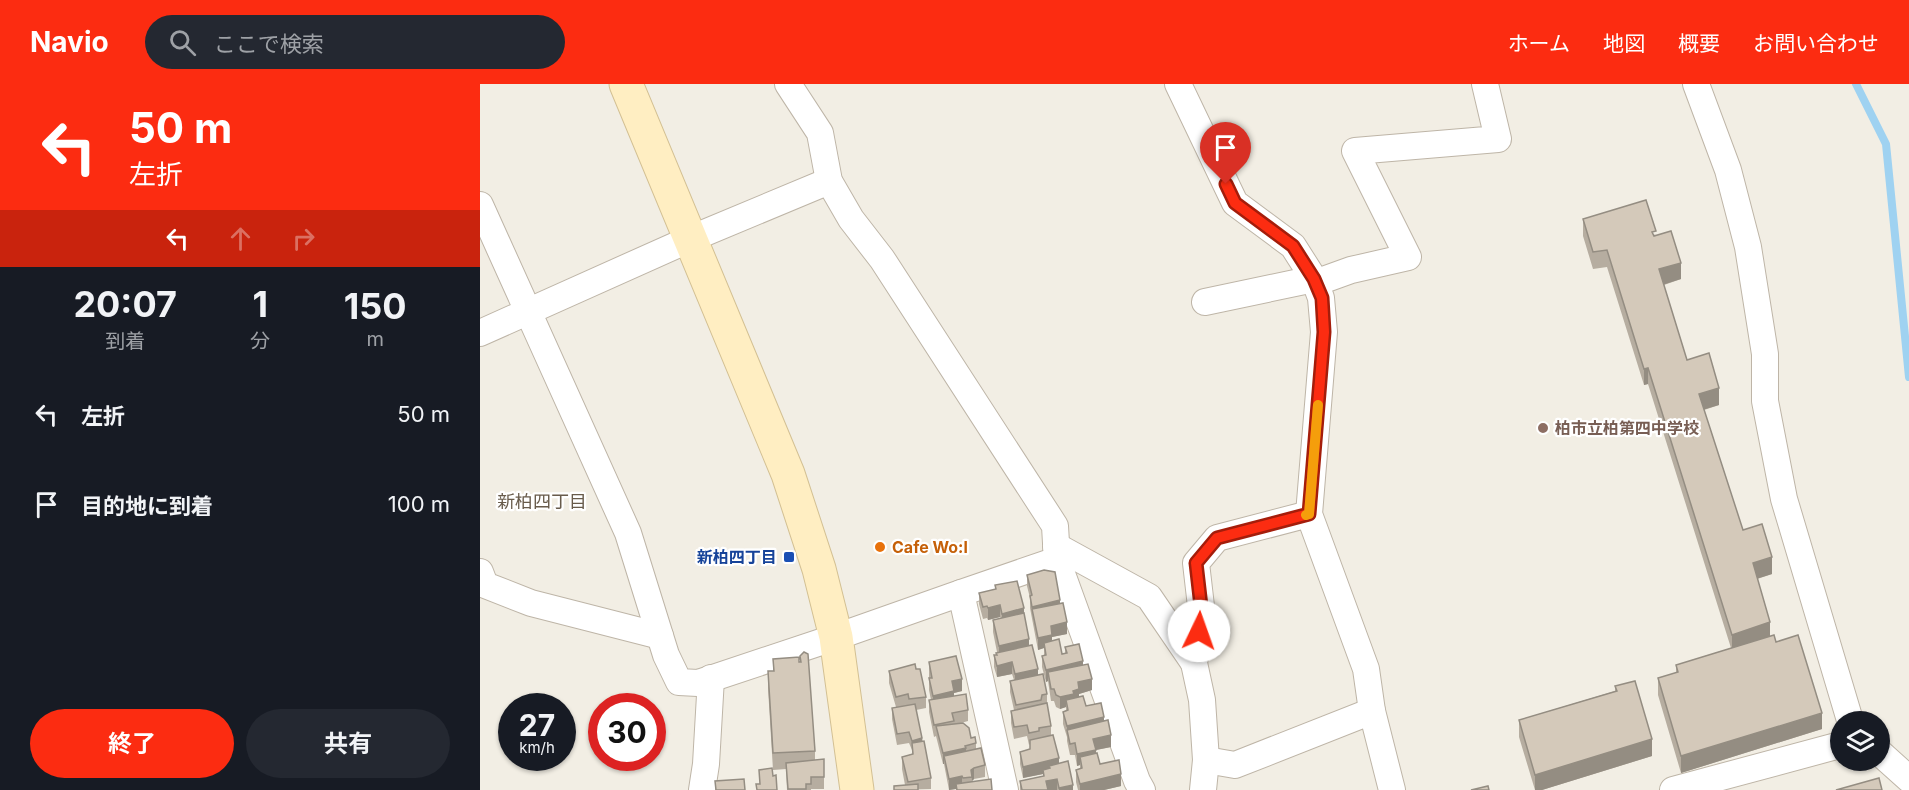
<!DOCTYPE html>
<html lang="ja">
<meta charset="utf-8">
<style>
:root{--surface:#171b24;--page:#242831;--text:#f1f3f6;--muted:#9ea1a6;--accent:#fc2c11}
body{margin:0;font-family:Inter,"Noto Sans JP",sans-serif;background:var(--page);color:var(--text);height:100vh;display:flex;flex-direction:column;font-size:22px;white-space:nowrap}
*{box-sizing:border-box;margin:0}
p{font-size:20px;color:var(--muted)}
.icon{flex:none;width:33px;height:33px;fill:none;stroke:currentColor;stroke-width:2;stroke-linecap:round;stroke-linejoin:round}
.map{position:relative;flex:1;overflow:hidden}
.side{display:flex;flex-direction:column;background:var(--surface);width:480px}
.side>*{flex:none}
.top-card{background:#fc2c11;color:#fff;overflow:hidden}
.buttons{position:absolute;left:1350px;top:627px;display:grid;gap:12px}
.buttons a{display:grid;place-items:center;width:60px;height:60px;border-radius:50%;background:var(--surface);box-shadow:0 2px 4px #0004;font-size:30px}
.speed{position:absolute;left:18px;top:609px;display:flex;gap:12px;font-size:30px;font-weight:700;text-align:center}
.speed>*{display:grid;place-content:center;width:78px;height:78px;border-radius:50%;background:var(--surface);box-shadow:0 2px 4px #0004;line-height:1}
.speed small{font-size:15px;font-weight:400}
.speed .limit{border:9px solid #d22;background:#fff;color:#111}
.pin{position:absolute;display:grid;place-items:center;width:51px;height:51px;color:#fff;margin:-62px -26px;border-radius:50% 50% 50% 0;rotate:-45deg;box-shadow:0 0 6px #0007}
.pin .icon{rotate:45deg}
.me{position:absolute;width:66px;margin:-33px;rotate:3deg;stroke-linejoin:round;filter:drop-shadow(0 0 4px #0008)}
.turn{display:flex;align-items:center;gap:21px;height:126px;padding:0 30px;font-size:27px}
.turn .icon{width:78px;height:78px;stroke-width:2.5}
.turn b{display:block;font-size:42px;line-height:51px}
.lanes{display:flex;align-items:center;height:57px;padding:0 30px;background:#0003;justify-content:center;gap:30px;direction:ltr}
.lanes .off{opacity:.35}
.eta{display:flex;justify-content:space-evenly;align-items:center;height:102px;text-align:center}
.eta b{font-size:36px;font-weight:700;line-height:42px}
.primary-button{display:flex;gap:12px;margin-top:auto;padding:12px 30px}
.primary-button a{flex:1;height:69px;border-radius:36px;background:var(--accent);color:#fff;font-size:24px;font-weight:700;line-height:69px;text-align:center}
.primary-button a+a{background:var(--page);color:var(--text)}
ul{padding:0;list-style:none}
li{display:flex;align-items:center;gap:18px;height:90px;padding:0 30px}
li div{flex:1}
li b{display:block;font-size:22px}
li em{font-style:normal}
header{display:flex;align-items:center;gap:36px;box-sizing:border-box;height:84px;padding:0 30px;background:var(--accent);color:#fff}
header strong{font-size:28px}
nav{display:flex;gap:33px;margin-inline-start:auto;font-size:21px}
.search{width:420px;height:54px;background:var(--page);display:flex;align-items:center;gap:15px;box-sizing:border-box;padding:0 21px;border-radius:33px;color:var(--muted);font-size:22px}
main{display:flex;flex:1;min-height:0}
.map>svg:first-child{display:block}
</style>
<header>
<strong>Navio</strong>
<div class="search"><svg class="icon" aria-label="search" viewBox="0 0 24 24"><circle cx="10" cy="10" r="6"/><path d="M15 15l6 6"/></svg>ここで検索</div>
<nav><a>ホーム</a><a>地図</a><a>概要</a><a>お問い合わせ</a></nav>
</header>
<main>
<section class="side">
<div class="top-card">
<div class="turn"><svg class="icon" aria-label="left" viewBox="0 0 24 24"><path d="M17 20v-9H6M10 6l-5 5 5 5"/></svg><div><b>50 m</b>左折</div></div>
<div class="lanes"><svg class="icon" aria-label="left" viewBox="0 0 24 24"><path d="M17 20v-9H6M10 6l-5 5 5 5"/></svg><svg class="icon off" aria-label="ahead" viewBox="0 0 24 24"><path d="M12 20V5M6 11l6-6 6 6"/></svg><svg class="icon off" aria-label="right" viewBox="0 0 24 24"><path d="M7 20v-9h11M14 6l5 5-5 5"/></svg></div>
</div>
<div class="eta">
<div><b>20:07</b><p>到着</p></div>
<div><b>1</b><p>分</p></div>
<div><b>150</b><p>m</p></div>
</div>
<ul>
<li><svg class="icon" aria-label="left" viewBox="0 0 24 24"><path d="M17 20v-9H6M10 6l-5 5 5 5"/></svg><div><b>左折</b></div><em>50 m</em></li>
<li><svg class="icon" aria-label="arrive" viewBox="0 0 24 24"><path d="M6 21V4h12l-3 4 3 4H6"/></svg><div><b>目的地に到着</b></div><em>100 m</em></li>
</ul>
<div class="primary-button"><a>終了</a><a>共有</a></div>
</section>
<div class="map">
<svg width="1429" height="706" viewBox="0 0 1429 706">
<rect width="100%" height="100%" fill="#f2eee4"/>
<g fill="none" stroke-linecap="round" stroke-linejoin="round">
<polyline stroke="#9fd2f1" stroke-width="8" points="1376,0 1406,60 1429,293"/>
<defs>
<g id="street">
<polyline points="308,0 340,49 349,97 371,135 402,175 575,442 577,476 657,697 662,706"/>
<polyline points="698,0 755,119 813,162 834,195 841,214 844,248 829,430 886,585 892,627 912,706"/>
<polyline points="1216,0 1248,86 1268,163 1285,270 1285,317 1304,415 1369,633 1372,638"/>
<polyline points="0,121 148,449 186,571 199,598 218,599 356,553 481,509 525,706"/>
<polyline points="835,199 871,186 928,173 875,67 1018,55 1005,0"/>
<polyline points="725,218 834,195"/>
<polyline points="0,249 210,155 349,97"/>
<polyline points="576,462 669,513 714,579"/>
<polyline points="0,488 5,501 51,519 180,552"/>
<polyline points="481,509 577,476"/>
<polyline points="1400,669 1429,695"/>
<polyline points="726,676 755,681 892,627"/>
<polyline points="222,706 226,680 231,594"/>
<polyline points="723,706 726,676 722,616 714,579 722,531 716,479 737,454 829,430"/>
<polyline points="1193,706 1360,661"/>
</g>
<polyline id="secondary" points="146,0 308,390 339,485 356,553 377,706"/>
</defs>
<use href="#street" stroke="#beb5a7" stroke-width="28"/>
<use href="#secondary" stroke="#d3c093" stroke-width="35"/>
<use href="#street" stroke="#fff" stroke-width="26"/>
<use href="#secondary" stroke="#ffeec2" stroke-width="33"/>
</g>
<g fill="#b6ada0">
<polygon points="1103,135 1176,151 1201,195 1184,201 1207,276 1239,321 1224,326 1263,446 1292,490 1277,495 1290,552 1296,558 1342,645 1201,689 1178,611 1178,594 1196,589 1196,581 1251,564 1168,300 1164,301 1127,183 1113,185 1103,152"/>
<polygon points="547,491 580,519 587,550 572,553 572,557 582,570 585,569 585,563 603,581 612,606 599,610 599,613 606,622 624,637 631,663 616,666 616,669 620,680 641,702 624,706 598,706 596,698 596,686 600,685 600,681 597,682 595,671 590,671 587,657 587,653 583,640 583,628 586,627 586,623 580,625 576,623 574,617 571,617 568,597 566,598 562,583 562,572 564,571 564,564 558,566 550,524 550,514 547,502"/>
<polygon points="499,509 544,530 549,561 558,591 567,610 567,620 571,642 571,651 579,679 593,706 540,706 540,697 563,692 563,690 543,694 540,680 540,668 550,665 550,660 549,661 547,652 534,655 531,639 531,627 534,626 530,608 530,597 534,596 532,590 517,593 514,583 514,571 516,571 517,568 513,548 513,536 521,534 520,533 508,536 507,534 503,535 499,520"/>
<polygon points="320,572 335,667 335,676 344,675 344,705 331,705 331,706 307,706 306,685 293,686 288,604 288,587 293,587 293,575 320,578"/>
<polygon points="449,578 482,607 474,609 474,612 488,626 488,637 481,639 496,659 496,665 505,681 505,693 494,695 492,697 512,706 476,706 476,705 469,706 464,680 463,680 456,652 454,653 449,628 449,616 451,616 449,606"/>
<polygon points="436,585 446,613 446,624 436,626 451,694 451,705 414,706 425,701 422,685 422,673 432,670 432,666 429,659 417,661 412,635 412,624 416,623 409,599 409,587"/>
<polygon points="1135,602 1172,672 1062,706 1055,706 1039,653 1039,636 1135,607"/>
</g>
<g fill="#948d82">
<polygon points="1201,179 1201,195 1179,202 1179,185"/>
<polygon points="1168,284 1168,300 1164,301 1164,285"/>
<polygon points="1239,304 1239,321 1219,327 1219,310"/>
<polygon points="1292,473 1292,490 1273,496 1273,479"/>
<polygon points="580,516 580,527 552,525 552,523"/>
<polygon points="520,521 520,533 508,536 508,524"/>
<polygon points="544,524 544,536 522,542 522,530"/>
<polygon points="587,538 587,550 572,553 572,563 564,559 564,564 558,566 558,554 571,542"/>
<polygon points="1290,538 1290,554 1252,568 1252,551"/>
<polygon points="549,555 549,567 519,574 519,562"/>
<polygon points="603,577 603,589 568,588 568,597 566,598 566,586"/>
<polygon points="532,578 532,590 517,593 517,582"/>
<polygon points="558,585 558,596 535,602 535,590"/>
<polygon points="482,595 482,607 474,609 474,619 453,624 453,612 472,597"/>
<polygon points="612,595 612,606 599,610 599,617 586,616 586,623 580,625 580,613 593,607 598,598"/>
<polygon points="1342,629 1342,645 1201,689 1201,672"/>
<polygon points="624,633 624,644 587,646 587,642"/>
<polygon points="631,651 631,663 616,666 616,678 600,673 600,681 597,682 597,670 613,655"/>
<polygon points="442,654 442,666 432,663 432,657"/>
<polygon points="1172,655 1172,672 1062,706 1055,706 1055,691"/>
<polygon points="486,664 486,676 464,672 464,680 463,680 463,669"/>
<polygon points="579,674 579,686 569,682 569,688 563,686 563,690 543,694 543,683"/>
<polygon points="494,684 494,695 492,697 491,686"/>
<polygon points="641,690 641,702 624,706 600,706 600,700"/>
<polygon points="482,692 482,704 469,706 469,695"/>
<polygon points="577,695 577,706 566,706 566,697"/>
<polygon points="593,701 593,706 579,706 579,704"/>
</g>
<g fill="#d4c9ba" stroke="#948d82" stroke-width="1.5">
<polygon points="1166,116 1176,147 1172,148 1174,152 1191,147 1201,179 1179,185 1207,276 1229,269 1239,304 1219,310 1263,446 1282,440 1292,473 1273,479 1290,538 1252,551 1168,284 1164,285 1127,166 1113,168 1103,135"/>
<polygon points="564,486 575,488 580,516 552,523 550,512 552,511 547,491"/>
<polygon points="537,497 544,524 522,530 520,521 508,524 507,522 503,523 499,509 516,505 515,501"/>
<polygon points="583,519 587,538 571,542 572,551 558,554 552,525"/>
<polygon points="544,529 549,555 519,562 513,536"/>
<polygon points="1294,551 1296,558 1318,551 1342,629 1201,672 1178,594 1198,588 1196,581"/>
<polygon points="579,555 582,570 587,569 585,563 599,560 603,577 566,586 562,572 566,571 564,559"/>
<polygon points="552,561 558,585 535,590 532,578 517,582 514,571 517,571 516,569"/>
<polygon points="324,568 328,570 335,667 293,669 288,587 294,587 293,575 319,573 319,578 321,578 320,572"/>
<polygon points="476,572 482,595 472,597 474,607 453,612 449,594 452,594 449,578"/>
<polygon points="435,580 436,585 440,585 446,613 429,615 428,610 416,613 409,587"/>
<polygon points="608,580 612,595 598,598 599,605 593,607 594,610 580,613 576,611 574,605 571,605 568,588"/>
<polygon points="563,590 567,610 562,611 561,616 536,621 530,597"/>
<polygon points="1155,597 1172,655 1055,691 1039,636 1137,607 1135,602"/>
<polygon points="486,610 488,626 472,629 474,637 454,641 449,616"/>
<polygon points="603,612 606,622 621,619 624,633 587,642 583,628 588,626 586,616"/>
<polygon points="567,619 571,642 559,644 559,647 549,649 547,641 534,643 531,627"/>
<polygon points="435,620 442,654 432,657 429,648 417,650 412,624"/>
<polygon points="628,636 631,651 613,655 616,666 597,670 595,659 590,660 587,646"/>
<polygon points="483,639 489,644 491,654 495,653 496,659 485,662 486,664 463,669 456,642"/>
<polygon points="573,651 579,674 543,683 540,668 550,665 550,656"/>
<polygon points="444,657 451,694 428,698 422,673 433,670 432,659"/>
<polygon points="501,664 505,681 494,684 491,686 492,693 483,694 482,692 469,695 464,672"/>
<polygon points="617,669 620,680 639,676 641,690 600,700 596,686 602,684 600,673"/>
<polygon points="344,675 344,693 331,693 331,700 326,700 326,705 308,705 306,679"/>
<polygon points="588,677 593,701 579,704 577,695 566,697 568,706 542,706 540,697 564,692 563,686 570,684 569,682"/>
<polygon points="292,684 293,692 296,691 297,706 277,706 276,700 280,700 279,686"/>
<polygon points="1399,694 1402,706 1356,706"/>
<polygon points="264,695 265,706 236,706 235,697"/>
<polygon points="511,695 512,706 477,706 476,700"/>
<polygon points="438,700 438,706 414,706 414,702"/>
<polygon points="1008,702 1009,706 991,706"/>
</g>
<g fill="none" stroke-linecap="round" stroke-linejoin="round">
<defs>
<polyline id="route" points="719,547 722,531 716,479 737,454 829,430 844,248 842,214 834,195 813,162 755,119 746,100"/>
</defs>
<use href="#route" stroke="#a41d0b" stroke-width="15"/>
<use href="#route" stroke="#fc2c11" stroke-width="10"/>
<polyline stroke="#f59e0b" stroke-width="10" points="826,431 829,430 838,321"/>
</g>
<circle fill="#8d6e63" stroke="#fff" stroke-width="2" cx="1063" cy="344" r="6"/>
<circle fill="#e8710a" stroke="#fff" stroke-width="2" cx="400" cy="463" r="6"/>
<rect fill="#1a4fb4" stroke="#fff" stroke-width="2" x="303" y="467" width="12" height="12" rx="3"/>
<g text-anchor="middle" stroke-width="4.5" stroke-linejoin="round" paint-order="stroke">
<g font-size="16" font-weight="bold" fill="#785e54" stroke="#fff" text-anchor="start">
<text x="1075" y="350">柏市立柏第四中学校</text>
</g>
<g font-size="16" font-weight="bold" fill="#c56008" stroke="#fff" text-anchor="start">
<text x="412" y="469">Cafe Wo:l</text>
</g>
<g font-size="16" font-weight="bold" fill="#164399" stroke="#fff" text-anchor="end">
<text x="297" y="479">新柏四丁目</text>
</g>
<g font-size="18" fill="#685b4b" stroke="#fff">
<text x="62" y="424">新柏四丁目</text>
</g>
</g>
</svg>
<div class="buttons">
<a><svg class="icon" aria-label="layers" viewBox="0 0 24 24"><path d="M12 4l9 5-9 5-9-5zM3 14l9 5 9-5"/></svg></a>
</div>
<div class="speed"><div>27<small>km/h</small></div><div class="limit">30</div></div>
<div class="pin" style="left:746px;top:100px;background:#d93025"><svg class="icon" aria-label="arrive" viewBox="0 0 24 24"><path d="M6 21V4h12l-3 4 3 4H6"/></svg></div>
<svg class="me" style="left:719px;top:547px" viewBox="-20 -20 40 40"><circle r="19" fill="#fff"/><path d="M0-13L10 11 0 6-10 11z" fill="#fc2c11"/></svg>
</div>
</main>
